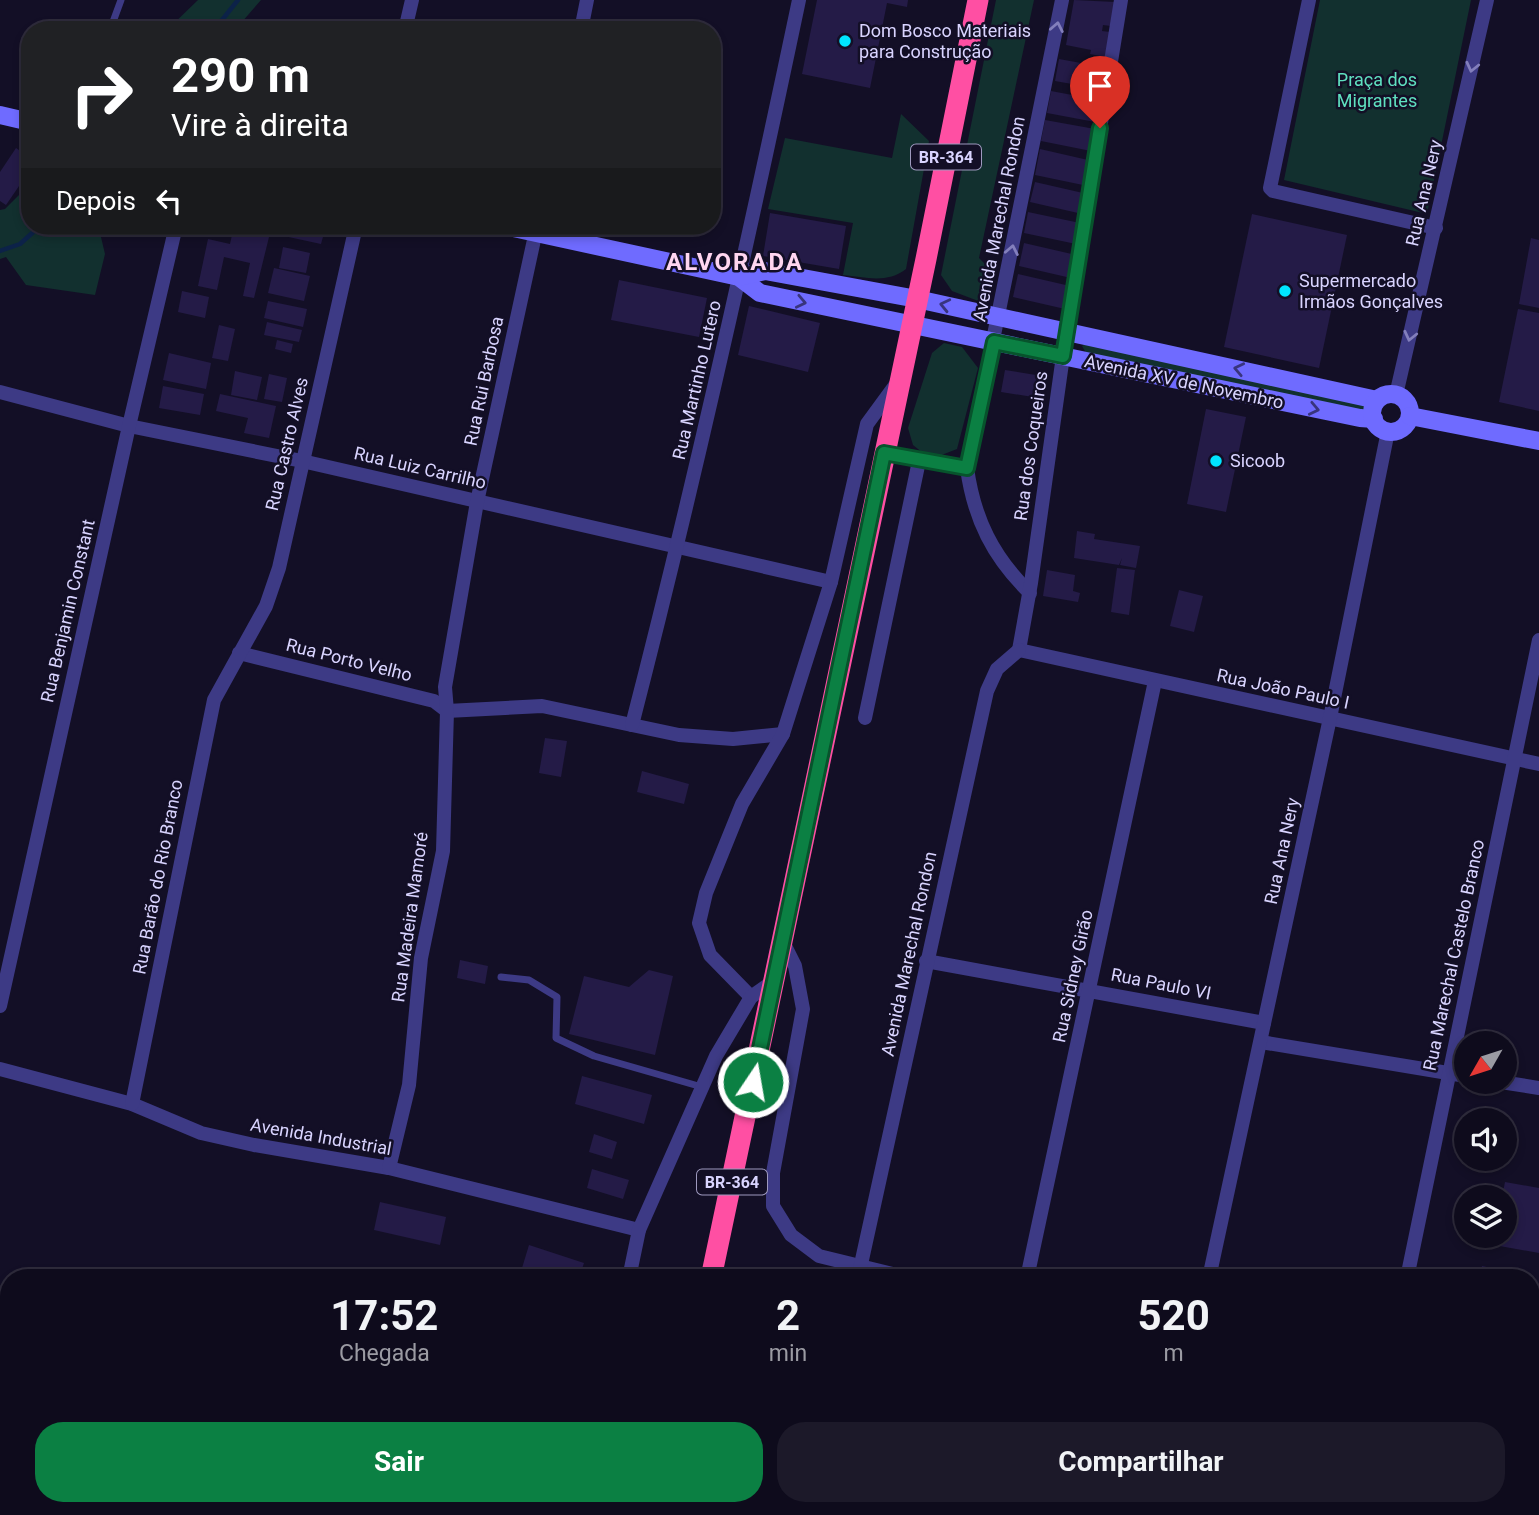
<!DOCTYPE html>
<html lang="pt">
<meta charset="utf-8">
<style>
:root{--surface:#0e0b1c;--page:#1c1929;--text:#f1f3f6;--muted:#9b9ba3;--line:#2e2b3b;--accent:#0b8043}
body{margin:0;font-family:Roboto,sans-serif;background:var(--page);color:var(--text);height:100vh;display:flex;flex-direction:column;font-size:26px;white-space:nowrap}
*{box-sizing:border-box;margin:0}
p{font-size:23px;color:var(--muted)}
.icon{flex:none;width:38px;height:38px;fill:none;stroke:currentColor;stroke-width:2;stroke-linecap:round;stroke-linejoin:round}
.map{position:relative;flex:1;overflow:hidden}
.panel{position:absolute;left:0px;top:1269px;width:1540px;height:247px;display:flex;flex-direction:column;background:var(--surface);border-radius:28px 28px 0 0;box-shadow:0 4px 10px #0003,0 0 0 2px var(--line)}
.panel>*{flex:none}
.banner{position:absolute;left:21px;top:21px;width:700px;height:214px;border-radius:28px;box-shadow:0 4px 10px #0003,0 0 0 2px var(--line);background:#202124;color:#fff;overflow:hidden}
.needle{width:46px;rotate:231deg}
.tools{position:absolute;left:1454px;top:1031px;display:grid;gap:14px}
.tools a{display:grid;place-items:center;width:63px;height:63px;border-radius:50%;background:var(--surface);box-shadow:0 4px 10px #0003,0 0 0 2px var(--line);font-size:35px}
.pin{position:absolute;display:grid;place-items:center;width:60px;height:60px;color:#fff;margin:-72px -30px;border-radius:50% 50% 50% 0;rotate:-45deg;box-shadow:0 0 7px #0007}
.pin .icon{rotate:45deg}
.me{position:absolute;width:77px;margin:-38px;rotate:12deg;stroke-linejoin:round;filter:drop-shadow(0 0 5px #0008)}
.turn{display:flex;align-items:center;gap:24px;height:147px;padding:0 35px;font-size:32px}
.turn .icon{width:91px;height:91px;stroke-width:2.5}
.turn b{display:block;font-size:49px;line-height:60px}
.then{display:flex;align-items:center;height:66px;padding:0 35px;background:#0003;gap:14px;font-size:26px}
.eta{display:flex;justify-content:space-evenly;align-items:center;height:119px;text-align:center}
.eta b{font-size:42px;font-weight:700;line-height:49px}
.action{display:flex;gap:14px;margin-top:auto;padding:14px 35px}
.action a{flex:1;height:80px;border-radius:28px;background:var(--accent);color:#fff;font-size:28px;font-weight:700;line-height:80px;text-align:center}
.action a+a{background:var(--page);color:var(--text)}
.map>svg:first-child{display:block}
</style>
<div class="map">
<svg width="1539" height="1515" viewBox="0 0 1539 1515">
<rect width="100%" height="100%" fill="#130f26"/>
<g fill="#12302f">
<polygon points="198,0 261,0 235,30 167,30"/>
<polygon points="996,0 1034,0 979,258 994,273 988,300 981,302 952,291 941,275"/>
<polygon points="1320,0 1471,0 1427,214 1284,180"/>
<path d="M 901,114 L 929,141 L 906,269 C 887,284 865,277 843,275 L 853,223 L 768,209 L 785,138 L 892,158 Z"/>
<polygon points="30,184 30,226 103,226 100,233 105,254 95,295 26,285 6,257 0,259 0,210 5,209"/>
<polygon points="944,343 962,347 978,368 957,449 939,456 923,453 913,445 908,428 932,353"/>
<polygon points="1087,343 1363,403 1366,409 1361,412 1086,353 1082,346"/>
<polygon points="0,1301 9,1306 7,1371 9,1507 100,1507 98,1515 0,1515"/>
</g>
<g fill="none" stroke-linecap="round" stroke-linejoin="round">
<g stroke="#0c2248" stroke-width="4.5">
<polyline points="214,30 238,0"/>
<polyline points="0,251 20,244 40,226"/>
</g>
</g>
<g fill="#241b47">
<polygon points="817,0 908,0 907,7 887,3 870,88 802,74"/>
<polygon points="1074,0 1115,2 1111,26 1103,25 1102,31 1110,32 1105,57 1090,54 1091,50 1066,45"/>
<polygon points="1059,59 1103,67 1100,89 1055,81"/>
<polygon points="1051,91 1099,100 1095,122 1047,113"/>
<polygon points="1045,120 1095,129 1091,151 1041,141"/>
<polygon points="16,148 30,158 30,170 6,205 0,201 0,172"/>
<polygon points="1040,149 1088,160 1083,185 1035,175"/>
<polygon points="1035,182 1083,193 1078,213 1030,202"/>
<polygon points="1028,212 1080,223 1076,244 1024,233"/>
<polygon points="770,213 846,226 839,269 763,256"/>
<polygon points="1252,214 1347,235 1319,368 1224,347"/>
<polygon points="234,226 326,226 321,244 270,233 254,298 243,296 250,263 224,257 217,290 198,286 208,239 230,244"/>
<polygon points="1531,238 1539,240 1539,308 1519,304"/>
<polygon points="1024,243 1076,255 1071,278 1019,266"/>
<polygon points="283,247 310,253 306,273 279,268"/>
<polygon points="274,268 310,276 304,301 268,293"/>
<polygon points="1018,274 1070,286 1065,309 1013,297"/>
<polygon points="619,280 707,298 699,337 611,320"/>
<polygon points="182,291 209,297 205,318 178,312"/>
<polygon points="268,301 307,309 303,327 264,318"/>
<polygon points="749,306 820,323 808,372 738,355"/>
<polygon points="1518,309 1539,313 1539,411 1499,402"/>
<polygon points="267,322 302,330 299,342 264,335"/>
<polygon points="219,325 235,329 228,361 212,358"/>
<polygon points="277,340 293,344 291,353 275,349"/>
<polygon points="169,353 211,363 206,389 163,380"/>
<polygon points="1005,370 1042,376 1039,398 1001,392"/>
<polygon points="235,371 262,377 257,400 231,395"/>
<polygon points="269,374 287,378 282,402 264,399"/>
<polygon points="163,386 204,394 200,415 159,408"/>
<polygon points="220,394 276,406 269,438 244,433 248,418 216,411"/>
<polygon points="1206,409 1246,417 1226,512 1187,504"/>
<polygon points="1077,531 1095,534 1094,539 1140,546 1136,568 1120,565 1122,558 1119,565 1074,558"/>
<polygon points="1117,568 1135,570 1129,615 1111,612"/>
<polygon points="1047,570 1075,575 1073,591 1080,593 1078,602 1043,596"/>
<polygon points="1179,590 1203,596 1194,632 1170,626"/>
<polygon points="545,738 567,741 561,777 539,773"/>
<polygon points="642,771 689,784 684,804 637,792"/>
<polygon points="460,960 488,966 485,984 457,978"/>
<polygon points="649,970 673,976 655,1055 569,1034 584,976 629,987"/>
<polygon points="582,1076 652,1095 644,1124 575,1104"/>
<polygon points="594,1134 617,1142 612,1159 589,1152"/>
<polygon points="592,1169 629,1180 623,1199 587,1188"/>
<polygon points="1505,1182 1539,1188 1539,1253 1494,1245 1496,1236 1505,1236 1505,1197 1502,1197"/>
<polygon points="380,1202 446,1217 440,1245 374,1230"/>
<polygon points="529,1245 584,1263 579,1278 519,1278"/>
<polygon points="1482,1266 1529,1276 1529,1278 1462,1278 1463,1272 1480,1276"/>
</g>
<g fill="none" stroke-linecap="round" stroke-linejoin="round">
<g stroke="#3d3a85" stroke-width="7">
<polyline points="110,30 121,0"/>
<polyline points="501,977 529,980 557,997 556,1038 594,1056 702,1087"/>
</g>
<g stroke="#3d3a85" stroke-width="14">
<polyline points="1309,0 1270,188 1273,191 1436,228"/>
<polyline points="405,30 412,0"/>
<polyline points="581,30 587,0"/>
<polyline points="0,392 129,426 302,461 831,582"/>
<polyline points="1396,395 1487,0"/>
<polyline points="884,453 967,468"/>
<path d="M 1030,593 C 993,557 974,519 967,468 L 1062,0"/>
<polyline points="1019,650 1031,583 1063,356 1121,0"/>
<polyline points="1019,650 1539,764"/>
<polyline points="239,653 434,701 447,711"/>
<polyline points="447,711 542,706 679,735 733,739 783,734"/>
<polyline points="865,718 919,461"/>
<path d="M 632,725 C 694,485 748,243 799,0"/>
<polyline points="782,940 795,966 803,1009 773,1173 773,1206 791,1235 819,1256 909,1278"/>
<polyline points="926,961 1264,1023"/>
<polyline points="751,997 710,955 699,923 706,893 742,804 783,734 831,582 867,424 897,383"/>
<polyline points="0,1006 129,426 176,226"/>
<polyline points="1261,1042 1466,1076"/>
<polyline points="0,1069 132,1104 201,1133 254,1145 389,1168 639,1230"/>
<polyline points="1501,1082 1539,1088"/>
<polyline points="132,1104 214,700 266,606 279,568 356,226"/>
<polyline points="389,1168 409,1085 421,958 443,851 447,711 445,687 477,502 537,226"/>
<polyline points="629,1278 639,1230 716,1056 751,997 775,980"/>
<polyline points="858,1278 987,691 997,669 1019,650"/>
<polyline points="1027,1278 1155,681"/>
<polyline points="1209,1278 1330,718 1388,431"/>
<polyline points="1407,1278 1539,640"/>
<polyline points="1531,1413 1539,1415"/>
<polyline points="577,1515 579,1507"/>
<polyline points="809,1515 811,1507"/>
<polyline points="981,1515 983,1507"/>
<polyline points="1157,1515 1159,1507"/>
<polyline points="1358,1515 1360,1507"/>
</g>
<g stroke="#6f6bff" stroke-width="18">
<polyline points="0,115 30,122"/>
<polyline points="504,226 739,277 760,293 1360,418 1374,419"/>
<polyline points="739,277 765,271 917,299 1377,400"/>
<circle cx="1391" cy="413" r="19"/>
<polyline points="1410,416 1539,441"/>
</g>
<g stroke="#ff4fa3" stroke-width="21">
<polyline points="711,1278 926,259 978,0"/>
<polyline points="661,1515 663,1507"/>
</g>
</g>
<defs><path id="oneway-chevron" d="M-2-3.5L2.5 0L-2 3.5" fill="none" stroke-width="1.6" stroke-linecap="round" stroke-linejoin="round" transform="scale(1.75)"/></defs>
<g stroke="#837fbc">
<use href="#oneway-chevron" transform="translate(1057 27) rotate(-79)"/>
<use href="#oneway-chevron" transform="translate(1472 67) rotate(103)"/>
<use href="#oneway-chevron" transform="translate(1012 250) rotate(-79)"/>
<use href="#oneway-chevron" transform="translate(1410 336) rotate(103)"/>
</g>
<g stroke="#38347d">
<use href="#oneway-chevron" transform="translate(801 302) rotate(12)"/>
<use href="#oneway-chevron" transform="translate(945 305) rotate(-167)"/>
<use href="#oneway-chevron" transform="translate(1239 369) rotate(-168)"/>
<use href="#oneway-chevron" transform="translate(1314 409) rotate(12)"/>
</g>
<g fill="none" stroke-linecap="round" stroke-linejoin="round">
<defs>
<polyline id="route" points="753,1082 884,453 967,468 994,342 1063,356 1100,128"/>
</defs>
<use href="#route" stroke="#07532c" stroke-width="18"/>
<use href="#route" stroke="#0b8043" stroke-width="12"/>
</g>
<g fill="#00e5ff" stroke="#130f26" stroke-width="2.5">
<circle cx="845" cy="41" r="7"/>
<circle cx="1285" cy="291" r="7"/>
<circle cx="1216" cy="461" r="7"/>
</g>
<g text-anchor="middle" stroke-width="5" stroke-linejoin="round" paint-order="stroke">
<g fill="#130f26" stroke="#9e99be" stroke-width="2">
<rect x="911" y="144.5" width="70" height="25" rx="5"/>
<rect x="697" y="1169.5" width="70" height="25" rx="5"/>
</g>
<g font-size="16" font-weight="bold" fill="#d9d4ff">
<text x="946" y="163">BR-364</text>
<text x="732" y="1188">BR-364</text>
</g>
<g font-size="18" fill="#d9d4ff" stroke="#130f26" text-anchor="start">
<text x="859" y="37">Dom Bosco Materiais<tspan x="859" dy="21">para Construção</tspan></text>
<text x="1299" y="287">Supermercado<tspan x="1299" dy="21">Irmãos Gonçalves</tspan></text>
<text x="1230" y="467">Sicoob</text>
</g>
<g font-size="18" fill="#5fe0c0" stroke="#130f26">
<text x="1377" y="86">Praça dos<tspan x="1377" dy="21">Migrantes</tspan></text>
</g>
<g font-size="18" fill="#d9d4ff" stroke="#130f26">
<text transform="translate(1424 193) rotate(-77)" y="6">Rua Ana Nery</text>
<text transform="translate(999 219) rotate(-79)" y="6">Avenida Marechal Rondon</text>
<text transform="translate(697 380) rotate(-77)" y="6">Rua Martinho Lutero</text>
<text transform="translate(484 381) rotate(-78)" y="6">Rua Rui Barbosa</text>
<text transform="translate(1184 382) rotate(12)" y="6">Avenida XV de Novembro</text>
<text transform="translate(287 444) rotate(-77)" y="6">Rua Castro Alves</text>
<text transform="translate(1031 446) rotate(-82)" y="6">Rua dos Coqueiros</text>
<text transform="translate(420 468) rotate(13)" y="6">Rua Luiz Carrilho</text>
<text transform="translate(68 611) rotate(-77)" y="6">Rua Benjamin Constant</text>
<text transform="translate(349 660) rotate(14)" y="6">Rua Porto Velho</text>
<text transform="translate(1283 689) rotate(12)" y="6">Rua João Paulo I</text>
<text transform="translate(1282 851) rotate(-78)" y="6">Rua Ana Nery</text>
<text transform="translate(158 877) rotate(-79)" y="6">Rua Barão do Rio Branco</text>
<text transform="translate(410 917) rotate(-82)" y="6">Rua Madeira Mamoré</text>
<text transform="translate(909 954) rotate(-78)" y="6">Avenida Marechal Rondon</text>
<text transform="translate(1454 955) rotate(-78)" y="6">Rua Marechal Castelo Branco</text>
<text transform="translate(1073 976) rotate(-78)" y="6">Rua Sidney Girão</text>
<text transform="translate(1161 984) rotate(11)" y="6">Rua Paulo VI</text>
<text transform="translate(321 1137) rotate(10)" y="6">Avenida Industrial</text>
</g>
<g font-size="24" font-weight="bold" letter-spacing="2" fill="#ffd6f0" stroke="#130f26">
<text x="735" y="270">ALVORADA</text>
</g>
</g>
</svg>
<div class="tools">
<a><svg class="needle" viewBox="-14 -14 28 28"><path d="M0-13l5 13h-10z" fill="#e53935"/><path d="M0 13l5-13h-10z" fill="#9b9ba3"/></svg></a>
<a><svg class="icon" aria-label="sound" viewBox="0 0 24 24"><path d="M4 9h4l5-4v14l-5-4H4zM17 9q2 3 0 6"/></svg></a>
<a><svg class="icon" aria-label="layers" viewBox="0 0 24 24"><path d="M12 4l9 5-9 5-9-5zM3 14l9 5 9-5"/></svg></a>
</div>
<div class="pin" style="left:1100px;top:128px;background:#d93025"><svg class="icon" aria-label="arrive" viewBox="0 0 24 24"><path d="M6 21V4h12l-3 4 3 4H6"/></svg></div>
<svg class="me" style="left:753px;top:1082px" viewBox="-20 -20 40 40"><circle r="17" fill="#0b8043" stroke="#fff" stroke-width="3"/><path d="M0-11L8 9 0 5-8 9z" fill="#fff"/></svg>
<div class="banner">
<div class="turn"><svg class="icon" aria-label="right" viewBox="0 0 24 24"><path d="M7 20v-9h11M14 6l5 5-5 5"/></svg><div><b>290 m</b>Vire à direita</div></div>
<div class="then">Depois<svg class="icon" aria-label="left" viewBox="0 0 24 24"><path d="M17 20v-9H6M10 6l-5 5 5 5"/></svg></div>
</div>
<section class="panel">
<div class="eta">
<div><b>17:52</b><p>Chegada</p></div>
<div><b>2</b><p>min</p></div>
<div><b>520</b><p>m</p></div>
</div>
<div class="action"><a>Sair</a><a>Compartilhar</a></div>
</section>
</div>
